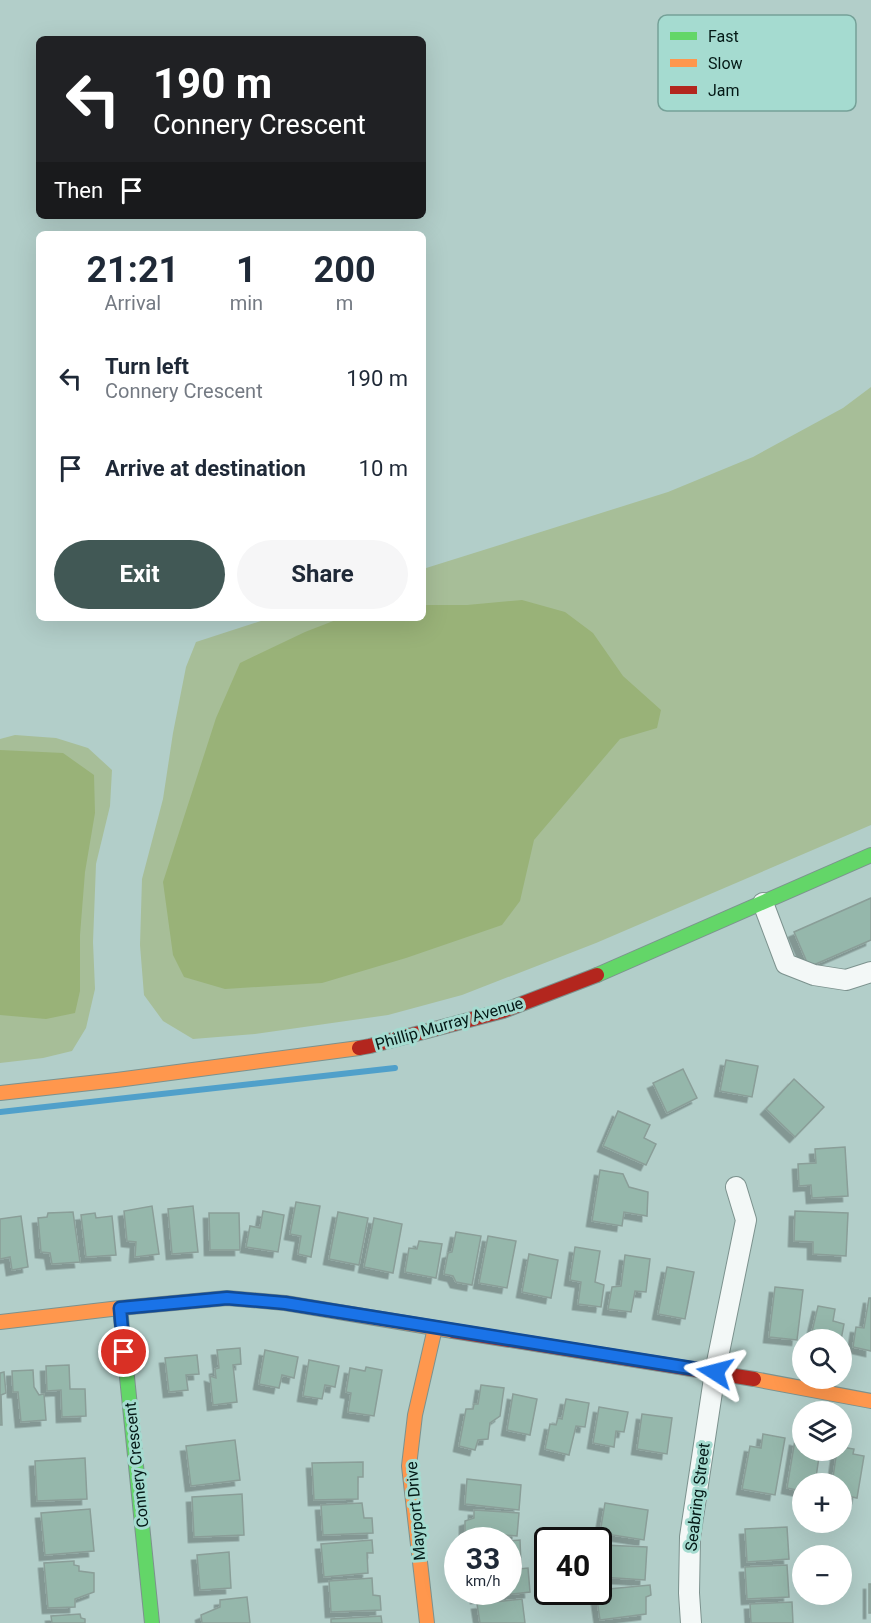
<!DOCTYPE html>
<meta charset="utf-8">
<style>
:root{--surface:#fff;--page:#f6f6f7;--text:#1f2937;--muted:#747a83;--accent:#415855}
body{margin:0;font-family:Roboto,sans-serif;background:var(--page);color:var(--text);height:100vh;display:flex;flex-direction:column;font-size:22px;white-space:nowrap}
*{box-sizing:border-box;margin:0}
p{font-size:20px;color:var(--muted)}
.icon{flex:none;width:33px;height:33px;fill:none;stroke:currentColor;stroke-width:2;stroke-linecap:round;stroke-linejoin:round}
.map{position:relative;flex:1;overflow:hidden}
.drawer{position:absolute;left:36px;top:231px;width:390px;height:390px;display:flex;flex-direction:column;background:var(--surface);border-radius:9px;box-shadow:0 6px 24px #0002}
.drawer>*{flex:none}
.banner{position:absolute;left:36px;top:36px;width:390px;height:183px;border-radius:9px;box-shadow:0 6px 24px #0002;background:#202124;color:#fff;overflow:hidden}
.fabs{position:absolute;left:792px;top:1329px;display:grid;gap:12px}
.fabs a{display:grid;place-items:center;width:60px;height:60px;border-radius:50%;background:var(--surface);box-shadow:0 6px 24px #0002;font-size:30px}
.speed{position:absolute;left:444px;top:1527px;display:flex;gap:12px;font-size:30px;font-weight:700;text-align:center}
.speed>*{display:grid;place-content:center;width:78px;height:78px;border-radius:50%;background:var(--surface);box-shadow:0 6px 24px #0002;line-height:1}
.speed small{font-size:15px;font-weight:400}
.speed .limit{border:3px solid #111;border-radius:9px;background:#fff;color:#111}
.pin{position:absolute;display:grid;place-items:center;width:51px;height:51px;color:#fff;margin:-26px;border:3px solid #fff;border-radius:50%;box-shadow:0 2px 6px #0007}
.me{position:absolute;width:66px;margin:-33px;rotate:279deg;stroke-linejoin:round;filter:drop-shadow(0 0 4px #0008)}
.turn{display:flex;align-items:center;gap:21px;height:126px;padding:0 18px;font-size:27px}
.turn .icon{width:78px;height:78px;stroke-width:2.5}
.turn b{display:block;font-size:42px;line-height:51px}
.then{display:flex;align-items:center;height:57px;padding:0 18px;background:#0003;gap:12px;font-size:22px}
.eta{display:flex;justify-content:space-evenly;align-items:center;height:102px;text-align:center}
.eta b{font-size:36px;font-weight:700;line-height:42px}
.cta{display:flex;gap:12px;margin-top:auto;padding:12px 18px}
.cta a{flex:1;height:69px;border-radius:36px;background:var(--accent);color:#fff;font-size:24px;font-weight:700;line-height:69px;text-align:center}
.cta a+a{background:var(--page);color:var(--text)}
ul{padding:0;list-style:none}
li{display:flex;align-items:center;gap:18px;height:90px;padding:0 18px}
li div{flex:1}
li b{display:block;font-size:22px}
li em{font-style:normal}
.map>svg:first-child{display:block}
</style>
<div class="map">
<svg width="871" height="1623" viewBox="0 0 871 1623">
<defs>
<filter id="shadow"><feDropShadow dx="-5.5" dy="5.5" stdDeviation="0" flood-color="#0004"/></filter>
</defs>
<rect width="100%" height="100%" fill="#b2cec9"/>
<g fill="#a7be98">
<polygon points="871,387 871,825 596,943 462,995 388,1015 255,1034 193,1039 163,1021 144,995 140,945 142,879 163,799 173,733 186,667 196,642 270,618 423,618 423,569 668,492 753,457 843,408"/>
<polygon points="15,735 56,738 88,748 112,770 110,806 96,864 93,942 95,989 86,1028 72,1051 43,1058 0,1063 0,739"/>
</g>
<g fill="#99b278">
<polygon points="522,600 565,612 593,633 623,676 661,710 657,728 620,739 534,840 520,901 502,925 406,958 322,983 225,989 184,977 173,955 163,882 216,718 240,663 305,632 341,618 423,618 423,605 467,605"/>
<polygon points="0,750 63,753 94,775 95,813 85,872 80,935 80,991 75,1013 46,1019 0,1015"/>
</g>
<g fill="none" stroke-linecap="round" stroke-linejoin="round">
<polyline stroke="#50a0ca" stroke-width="6" points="0,1112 395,1068"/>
</g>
<g fill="#95b7ab" stroke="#8a9e98" stroke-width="1.5" filter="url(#shadow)">
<polygon points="871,898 871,940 809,967 794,932"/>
<polygon points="726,1060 758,1066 752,1097 720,1091"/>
<polygon points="683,1069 697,1098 667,1113 653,1083"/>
<polygon points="794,1079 824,1107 795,1137 766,1109"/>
<polygon points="618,1111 650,1125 644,1138 656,1144 646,1165 603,1146"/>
<polygon points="845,1147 848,1196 812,1198 811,1185 799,1186 798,1164 816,1163 815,1149"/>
<polygon points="600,1170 623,1174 629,1187 648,1192 647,1216 624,1212 622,1226 592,1221"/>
<polygon points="296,1202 320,1206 311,1257 298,1254 301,1236 290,1234"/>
<polygon points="152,1206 159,1254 135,1257 136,1242 127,1241 124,1211"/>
<polygon points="193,1206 198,1252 172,1254 168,1209"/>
<polygon points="263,1211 284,1215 278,1252 246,1247 250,1226 260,1228"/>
<polygon points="795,1211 848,1213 846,1256 813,1254 813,1242 794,1241"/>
<polygon points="73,1212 80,1262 52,1264 50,1253 41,1252 38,1218 47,1217 48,1213"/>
<polygon points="338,1212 368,1218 359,1265 329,1259"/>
<polygon points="95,1213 96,1218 112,1216 116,1255 86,1257 81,1215"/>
<polygon points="209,1213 239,1213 240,1250 210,1250"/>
<polygon points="21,1216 28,1267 12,1270 10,1257 0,1259 0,1219"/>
<polygon points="374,1218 402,1224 393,1273 364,1267"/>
<polygon points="456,1232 481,1236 472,1285 456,1282 453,1276 444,1274 448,1253 452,1252"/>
<polygon points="488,1236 516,1241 507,1288 479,1283"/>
<polygon points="419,1241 442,1244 436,1278 405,1272 409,1248 417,1249"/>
<polygon points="575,1247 600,1251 595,1282 604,1285 601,1307 578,1304 581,1282 570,1280"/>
<polygon points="529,1254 558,1260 551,1298 522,1292"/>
<polygon points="625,1255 650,1259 646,1292 635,1291 631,1312 608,1309 612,1287 621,1286"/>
<polygon points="667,1267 694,1272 685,1319 658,1314"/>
<polygon points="775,1287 803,1290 797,1340 769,1337"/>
<polygon points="869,1298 871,1298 871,1351 853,1347 856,1327 864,1328"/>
<polygon points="818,1306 835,1309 833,1321 844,1324 841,1340 821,1340 811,1336"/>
<polygon points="240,1348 241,1364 233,1365 237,1402 213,1405 210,1376 216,1378 215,1369 219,1368 217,1350"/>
<polygon points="265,1350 298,1357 294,1378 282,1375 279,1388 259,1384"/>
<polygon points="197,1355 199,1374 186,1375 188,1390 169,1392 165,1358"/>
<polygon points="309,1360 339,1366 335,1387 325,1385 322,1399 303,1396"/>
<polygon points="69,1365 70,1389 85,1389 86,1416 62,1417 61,1390 47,1391 46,1366"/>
<polygon points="366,1367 382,1370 374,1416 348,1412 351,1393 346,1392 350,1368 365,1371"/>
<polygon points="33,1370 34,1387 39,1395 44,1394 46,1420 21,1422 18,1392 13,1392 12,1371"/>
<polygon points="4,1372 6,1393 1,1395 2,1425 0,1425 0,1373"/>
<polygon points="481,1385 504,1388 500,1416 490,1423 488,1439 478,1440 475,1450 459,1446 466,1409 473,1409 474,1404 478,1404"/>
<polygon points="513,1394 537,1399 530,1435 507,1430"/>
<polygon points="566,1399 589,1403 585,1427 576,1426 569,1455 545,1449 550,1424 556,1425 558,1418 562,1419"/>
<polygon points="599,1407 628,1412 624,1432 616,1431 614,1447 593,1443"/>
<polygon points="642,1414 672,1418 667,1454 637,1449"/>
<polygon points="763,1434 785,1438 775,1495 742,1489 750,1446 761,1448"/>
<polygon points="235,1440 240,1480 191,1486 186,1446"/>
<polygon points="795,1440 802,1442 802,1450 820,1450 815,1484 802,1484 802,1491 787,1488"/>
<polygon points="842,1447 854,1449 853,1454 864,1456 857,1498 842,1495 842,1484 832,1484 837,1450 842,1450"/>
<polygon points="85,1458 87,1499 37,1501 35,1461"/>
<polygon points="363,1462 363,1477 358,1477 358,1499 314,1500 312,1463"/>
<polygon points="467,1479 521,1485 519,1510 465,1504"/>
<polygon points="242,1494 244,1535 194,1537 192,1497"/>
<polygon points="362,1503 364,1518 372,1518 373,1533 323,1535 321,1505"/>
<polygon points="605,1503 648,1510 644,1540 600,1533"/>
<polygon points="90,1509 94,1551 45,1555 41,1513"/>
<polygon points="474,1510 519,1513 517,1536 465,1532 465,1521 474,1518"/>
<polygon points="787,1527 789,1559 747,1562 745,1529"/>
<polygon points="372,1540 373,1553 367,1553 368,1573 324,1577 321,1544"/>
<polygon points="520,1540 521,1565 508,1566 508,1541"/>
<polygon points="603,1545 647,1547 645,1580 601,1577"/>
<polygon points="229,1552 231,1588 200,1590 197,1555"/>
<polygon points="74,1561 74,1565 79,1566 79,1571 94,1573 94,1592 75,1599 75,1607 48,1608 44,1563"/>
<polygon points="787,1565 789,1597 747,1599 745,1567"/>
<polygon points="528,1568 530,1592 476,1598 476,1592 508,1592 508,1570"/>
<polygon points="372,1578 373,1595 380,1596 381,1610 331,1612 329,1581"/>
<rect x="869" y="1584" width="2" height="29"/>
<polygon points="650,1585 651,1595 646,1597 646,1614 600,1620 596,1592 598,1592 598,1590"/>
<polygon points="247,1597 250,1623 202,1623 201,1615 220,1607 220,1600"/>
<polygon points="522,1599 525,1623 480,1623 477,1604"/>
<polygon points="792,1602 793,1623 751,1623 750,1604"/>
<polygon points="80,1614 81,1618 85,1619 85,1623 52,1623 51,1616"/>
<polygon points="381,1616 382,1623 331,1623 331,1619"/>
</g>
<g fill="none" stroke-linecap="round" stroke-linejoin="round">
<defs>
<g id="street">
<polyline points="763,903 786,964 814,975 846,980 871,972"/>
<polyline points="691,1623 689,1593 690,1537 715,1372 746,1220 736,1187"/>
</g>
<g id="fast">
<polyline points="597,975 871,855"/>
<polyline points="120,1308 152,1623"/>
</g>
<g id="slow">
<polyline points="0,1093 117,1080 359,1048"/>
<polyline points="0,1322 120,1308 227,1298 285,1303 453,1331"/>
<polyline points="754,1379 871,1401"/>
<polyline points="427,1623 409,1466 415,1415 435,1328"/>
</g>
<g id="jam">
<polyline points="359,1048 370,1046 503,1011 597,975"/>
<polyline points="453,1331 754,1379"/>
</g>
</defs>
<use href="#street" stroke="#7c928e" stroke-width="22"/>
<use href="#fast" stroke="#7c928e" stroke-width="16"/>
<use href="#slow" stroke="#7c928e" stroke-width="16"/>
<use href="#jam" stroke="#7c928e" stroke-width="16"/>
<use href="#street" stroke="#f3f8f7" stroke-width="20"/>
<use href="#fast" stroke="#63d668" stroke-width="14"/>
<use href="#slow" stroke="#ff974d" stroke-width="14"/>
<use href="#jam" stroke="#b3261e" stroke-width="14"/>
</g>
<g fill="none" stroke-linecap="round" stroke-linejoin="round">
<defs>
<polyline id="route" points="124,1352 120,1308 227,1298 285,1303 715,1372"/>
</defs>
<use href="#route" stroke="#114b97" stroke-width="15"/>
<use href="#route" stroke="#1a73e8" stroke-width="10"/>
</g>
<g text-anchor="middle" stroke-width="6" stroke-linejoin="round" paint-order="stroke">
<g font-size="16" fill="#041916" stroke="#a5dbd0">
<text transform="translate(449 1023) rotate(-16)" y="6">Phillip Murray Avenue</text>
<text transform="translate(136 1465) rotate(-96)" y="6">Connery Crescent</text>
<text transform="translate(697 1497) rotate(-83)" y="6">Seabring Street</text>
<text transform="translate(415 1511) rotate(-95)" y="6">Mayport Drive</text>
</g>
</g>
<rect x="658" y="15" width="198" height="96" rx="9" fill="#a5dbd0" stroke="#75a198" stroke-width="1.5"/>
<rect x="670" y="32" width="27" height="8" fill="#63d668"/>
<rect x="670" y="59" width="27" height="8" fill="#ff974d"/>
<rect x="670" y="86" width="27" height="8" fill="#b3261e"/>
<g font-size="16" fill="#041916">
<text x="708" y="42">Fast</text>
<text x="708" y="69">Slow</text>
<text x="708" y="96">Jam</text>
</g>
</svg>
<div class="fabs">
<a><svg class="icon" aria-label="search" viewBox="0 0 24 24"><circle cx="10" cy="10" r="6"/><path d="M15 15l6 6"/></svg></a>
<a><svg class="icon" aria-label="layers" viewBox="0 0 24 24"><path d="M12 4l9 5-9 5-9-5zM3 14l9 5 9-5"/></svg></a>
<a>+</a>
<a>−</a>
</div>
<div class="speed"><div>33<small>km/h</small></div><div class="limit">40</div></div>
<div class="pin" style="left:124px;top:1352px;background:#d93025"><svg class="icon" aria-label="arrive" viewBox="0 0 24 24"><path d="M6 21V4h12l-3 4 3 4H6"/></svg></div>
<svg class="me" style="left:715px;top:1372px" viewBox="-20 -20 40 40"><path d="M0-17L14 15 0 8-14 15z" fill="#1a73e8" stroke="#fff" stroke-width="4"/></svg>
<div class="banner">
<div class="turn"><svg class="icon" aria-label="left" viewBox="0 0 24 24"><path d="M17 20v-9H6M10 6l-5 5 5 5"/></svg><div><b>190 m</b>Connery Crescent</div></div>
<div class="then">Then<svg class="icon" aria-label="arrive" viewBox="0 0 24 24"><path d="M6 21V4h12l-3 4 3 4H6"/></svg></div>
</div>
<section class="drawer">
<div class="eta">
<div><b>21:21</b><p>Arrival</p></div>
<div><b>1</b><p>min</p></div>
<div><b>200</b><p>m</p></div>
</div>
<ul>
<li><svg class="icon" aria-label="left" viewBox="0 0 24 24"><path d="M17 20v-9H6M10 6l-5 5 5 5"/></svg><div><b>Turn left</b><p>Connery Crescent</p></div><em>190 m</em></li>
<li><svg class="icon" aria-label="arrive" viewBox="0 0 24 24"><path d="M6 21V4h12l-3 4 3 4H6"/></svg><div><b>Arrive at destination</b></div><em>10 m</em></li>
</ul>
<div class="cta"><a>Exit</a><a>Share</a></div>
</section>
</div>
